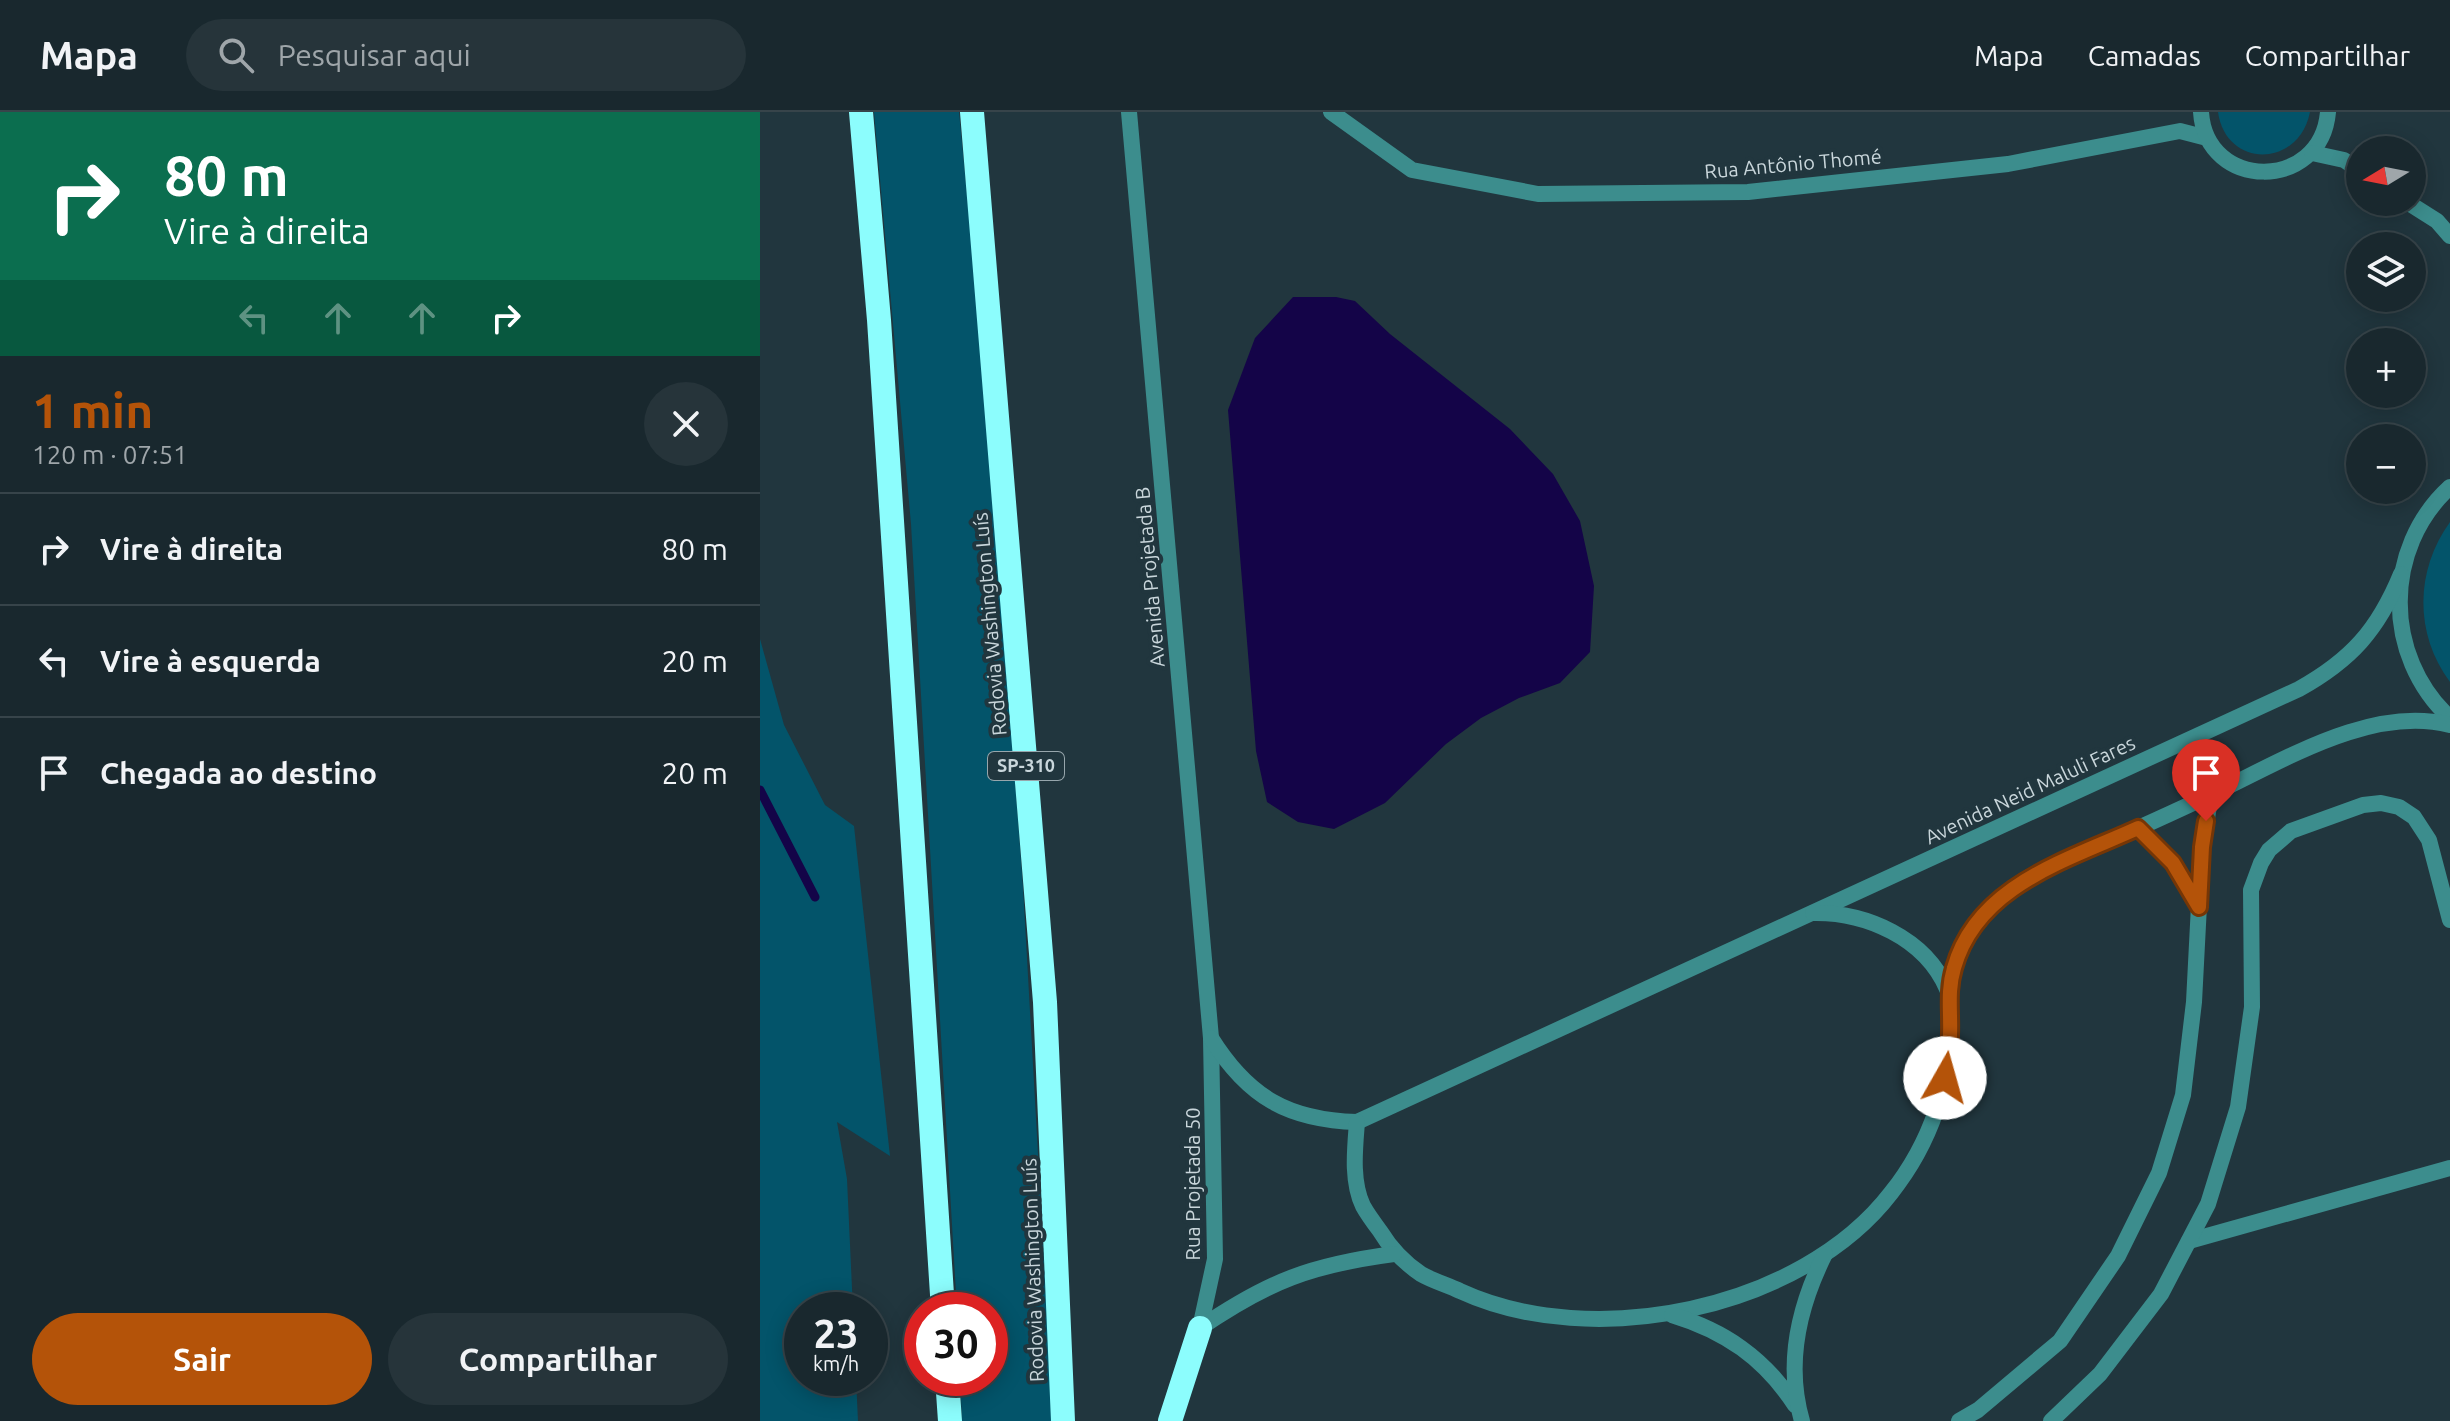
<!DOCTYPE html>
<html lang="pt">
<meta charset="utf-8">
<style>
:root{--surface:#19282e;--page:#26343a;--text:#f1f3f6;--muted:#9fa6aa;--line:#37444a;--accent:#b45309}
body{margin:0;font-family:Ubuntu,sans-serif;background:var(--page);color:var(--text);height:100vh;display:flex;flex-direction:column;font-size:30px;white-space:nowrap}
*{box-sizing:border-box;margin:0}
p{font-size:26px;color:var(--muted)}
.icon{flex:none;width:44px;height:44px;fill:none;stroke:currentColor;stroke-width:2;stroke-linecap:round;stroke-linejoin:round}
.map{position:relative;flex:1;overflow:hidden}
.side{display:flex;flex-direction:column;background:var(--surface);width:760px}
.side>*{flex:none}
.top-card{background:#0b6e4f;color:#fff;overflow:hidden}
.needle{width:52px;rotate:260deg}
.buttons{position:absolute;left:1586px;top:24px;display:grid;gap:16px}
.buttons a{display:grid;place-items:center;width:80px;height:80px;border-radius:50%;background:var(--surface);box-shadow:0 4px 20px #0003,0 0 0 2px var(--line);font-size:40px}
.speed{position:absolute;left:24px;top:1180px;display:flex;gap:16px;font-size:40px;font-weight:700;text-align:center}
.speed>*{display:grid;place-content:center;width:104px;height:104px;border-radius:50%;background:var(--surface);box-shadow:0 4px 20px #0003,0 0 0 2px var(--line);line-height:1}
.speed small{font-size:20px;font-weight:400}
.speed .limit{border:12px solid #d22;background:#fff;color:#111}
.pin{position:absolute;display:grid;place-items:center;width:68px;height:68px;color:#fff;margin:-82px -34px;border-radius:50% 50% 50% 0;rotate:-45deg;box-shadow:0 0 8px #0007}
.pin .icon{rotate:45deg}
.me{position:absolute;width:88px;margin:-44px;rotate:7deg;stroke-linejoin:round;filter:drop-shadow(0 0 6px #0008)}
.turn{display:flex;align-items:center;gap:28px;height:168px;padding:0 32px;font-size:36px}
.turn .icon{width:104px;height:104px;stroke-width:2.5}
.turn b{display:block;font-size:56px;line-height:68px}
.lanes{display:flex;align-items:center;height:76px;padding:0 32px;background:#0003;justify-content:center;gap:40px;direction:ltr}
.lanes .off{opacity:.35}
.round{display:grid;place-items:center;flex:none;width:84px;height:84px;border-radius:42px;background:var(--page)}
.head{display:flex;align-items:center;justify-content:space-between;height:136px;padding:0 32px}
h1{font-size:48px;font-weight:700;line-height:60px;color:var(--accent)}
.button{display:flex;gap:16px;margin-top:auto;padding:16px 32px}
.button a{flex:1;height:92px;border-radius:48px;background:var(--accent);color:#fff;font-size:32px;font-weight:700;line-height:92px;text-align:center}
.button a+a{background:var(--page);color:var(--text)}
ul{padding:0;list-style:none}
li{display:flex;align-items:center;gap:24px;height:112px;padding:0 32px;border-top:2px solid var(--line)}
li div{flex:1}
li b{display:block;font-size:30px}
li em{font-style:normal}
header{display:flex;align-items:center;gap:48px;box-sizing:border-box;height:112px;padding:0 40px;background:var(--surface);border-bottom:2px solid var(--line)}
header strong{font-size:38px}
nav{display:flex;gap:44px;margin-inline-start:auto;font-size:28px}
.search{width:560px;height:72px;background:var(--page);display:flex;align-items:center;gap:20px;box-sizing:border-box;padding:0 28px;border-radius:44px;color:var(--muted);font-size:30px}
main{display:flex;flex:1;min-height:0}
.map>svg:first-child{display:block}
</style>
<header>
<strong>Mapa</strong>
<div class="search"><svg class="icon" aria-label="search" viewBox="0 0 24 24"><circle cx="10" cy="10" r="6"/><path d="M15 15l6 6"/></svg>Pesquisar aqui</div>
<nav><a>Mapa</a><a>Camadas</a><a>Compartilhar</a></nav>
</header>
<main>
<section class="side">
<div class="top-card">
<div class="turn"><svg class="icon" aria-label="right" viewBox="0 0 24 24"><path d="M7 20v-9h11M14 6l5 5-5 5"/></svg><div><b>80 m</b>Vire à direita</div></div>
<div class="lanes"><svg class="icon off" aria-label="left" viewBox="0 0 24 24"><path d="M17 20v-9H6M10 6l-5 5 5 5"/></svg><svg class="icon off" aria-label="ahead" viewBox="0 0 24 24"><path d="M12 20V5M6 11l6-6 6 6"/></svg><svg class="icon off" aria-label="ahead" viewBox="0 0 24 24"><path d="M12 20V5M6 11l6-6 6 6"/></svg><svg class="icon" aria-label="right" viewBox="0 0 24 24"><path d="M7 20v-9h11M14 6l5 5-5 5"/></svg></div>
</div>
<div class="head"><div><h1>1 min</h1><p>120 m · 07:51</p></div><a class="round"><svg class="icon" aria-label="close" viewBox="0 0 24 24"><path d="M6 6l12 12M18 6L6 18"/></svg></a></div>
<ul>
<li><svg class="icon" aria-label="right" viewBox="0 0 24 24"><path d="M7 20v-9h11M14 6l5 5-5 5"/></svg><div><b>Vire à direita</b></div><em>80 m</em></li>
<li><svg class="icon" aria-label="left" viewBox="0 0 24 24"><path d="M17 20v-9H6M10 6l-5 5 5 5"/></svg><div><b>Vire à esquerda</b></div><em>20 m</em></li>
<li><svg class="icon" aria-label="arrive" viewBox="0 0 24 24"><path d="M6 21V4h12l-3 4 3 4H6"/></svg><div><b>Chegada ao destino</b></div><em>20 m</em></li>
</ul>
<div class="button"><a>Sair</a><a>Compartilhar</a></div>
</section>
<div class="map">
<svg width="1690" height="1309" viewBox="0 0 1690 1309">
<rect width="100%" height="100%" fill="#21363e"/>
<g fill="#03546a">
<polygon points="114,0 199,0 226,277 263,775 293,1309 202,1309 200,1266 230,1266 230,1198 197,1198 151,412"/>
<path d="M 1458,0 L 1550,0 C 1539,56 1466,57 1458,0 Z"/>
<path d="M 1690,410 L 1690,570 C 1654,522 1655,458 1690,410 Z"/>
<polygon points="0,527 24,613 65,693 94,714 130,1044 77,1010 87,1067 93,1198 42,1198 42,1266 96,1266 98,1309 0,1309"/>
</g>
<polygon fill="#140448" points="533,185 576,185 595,189 630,222 750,317 793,362 820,409 834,474 830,540 800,571 759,586 721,606 686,632 625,691 574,717 538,710 507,690 496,639 468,298 495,226"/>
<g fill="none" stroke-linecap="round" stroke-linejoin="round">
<polyline stroke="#140448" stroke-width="9" points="0,678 55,785"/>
<g stroke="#3c8d8d" stroke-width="16">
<polyline points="369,0 451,926 455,1147 440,1216"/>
<polyline points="571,0 652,58 778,82 988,80 1248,52 1420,19 1447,26"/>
<path d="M 1441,0 C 1446,79 1561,80 1568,0"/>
<polyline points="1552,41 1584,48 1600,59"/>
<polyline points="1647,90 1677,109 1690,124"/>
<path d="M 1690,375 C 1623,436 1623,544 1690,606"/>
<polyline points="1378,716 1413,751 1439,794"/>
<path d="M 1189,880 C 1199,828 1224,792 1269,765 C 1329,738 1389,712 1448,684 C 1518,652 1610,592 1690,613"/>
<path d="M 451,926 C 488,985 528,1008 597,1010 L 1539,577 C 1591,548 1618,518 1641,462"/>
<path d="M 597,1010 C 595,1036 591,1069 603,1094 C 608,1103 614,1111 620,1119 C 631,1137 643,1150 661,1162 C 673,1169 688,1173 700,1179 C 832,1240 1041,1198 1131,1081 C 1170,1032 1192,970 1190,907 C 1189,898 1191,886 1187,877 C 1165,826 1106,800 1053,801"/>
<polyline points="1429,1129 1690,1056"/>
<path d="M 912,1203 C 965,1219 1004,1246 1035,1293"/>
<path d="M 440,1216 C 509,1169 551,1153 634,1142"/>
<path d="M 1042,1309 C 1025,1251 1039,1194 1065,1142"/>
<polyline points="1199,1309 1218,1298 1300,1229 1358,1144 1399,1061 1423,983 1434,890 1442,735 1451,683"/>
<polyline points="1291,1309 1340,1262 1401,1182 1448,1092 1478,995 1492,895 1491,778 1501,751 1509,738 1531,719 1603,693 1621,691 1639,695 1654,705 1669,728 1690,808"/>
</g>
<g stroke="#8cfdfd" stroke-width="24">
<polyline points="101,0 119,208 183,1198"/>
<polyline points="212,0 285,890 303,1309"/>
<polyline points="187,1266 190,1309"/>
<polyline points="410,1309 440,1216"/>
</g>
</g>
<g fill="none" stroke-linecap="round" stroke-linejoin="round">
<defs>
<path id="route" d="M 1185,966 C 1187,952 1190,938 1190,923 C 1191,900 1187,879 1194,856 C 1217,773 1308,748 1378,716 L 1413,751 L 1439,795 L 1442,735 L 1446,709"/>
</defs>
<use href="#route" stroke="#753606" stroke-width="20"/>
<use href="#route" stroke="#b45309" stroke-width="14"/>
</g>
<g text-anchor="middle" stroke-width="8" stroke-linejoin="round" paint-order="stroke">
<rect fill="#21363e" stroke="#97a6ac" stroke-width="2" x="228" y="640" width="76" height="28" rx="6"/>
<g font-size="18" font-weight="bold" fill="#c9d6db">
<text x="266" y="660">SP-310</text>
</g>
<g font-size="20" fill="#c9d6db" stroke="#21363e">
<text transform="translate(1033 52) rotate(-5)" y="7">Rua Antônio Thomé</text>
<text transform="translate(390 465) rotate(-95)" y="7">Avenida Projetada B</text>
<text transform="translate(230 512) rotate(-95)" y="7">Rodovia Washington Luís</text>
<text transform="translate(1270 678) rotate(-25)" y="7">Avenida Neid Maluli Fares</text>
<text transform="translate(433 1072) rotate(-90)" y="7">Rua Projetada 50</text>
<text transform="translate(273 1158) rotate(-92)" y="7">Rodovia Washington Luís</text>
</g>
</g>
</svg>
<div class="buttons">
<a><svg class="needle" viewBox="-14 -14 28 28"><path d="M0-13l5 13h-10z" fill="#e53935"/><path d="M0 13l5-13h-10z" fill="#9fa6aa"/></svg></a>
<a><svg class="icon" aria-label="layers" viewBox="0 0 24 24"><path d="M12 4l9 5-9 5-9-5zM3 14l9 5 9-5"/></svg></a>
<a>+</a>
<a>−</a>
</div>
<div class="speed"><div>23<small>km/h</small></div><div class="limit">30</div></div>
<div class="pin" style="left:1446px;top:709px;background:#d93025"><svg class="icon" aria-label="arrive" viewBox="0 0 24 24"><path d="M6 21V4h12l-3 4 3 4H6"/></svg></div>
<svg class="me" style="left:1185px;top:966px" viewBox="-20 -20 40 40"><circle r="19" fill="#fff"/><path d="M0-13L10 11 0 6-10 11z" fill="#b45309"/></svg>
</div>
</main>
